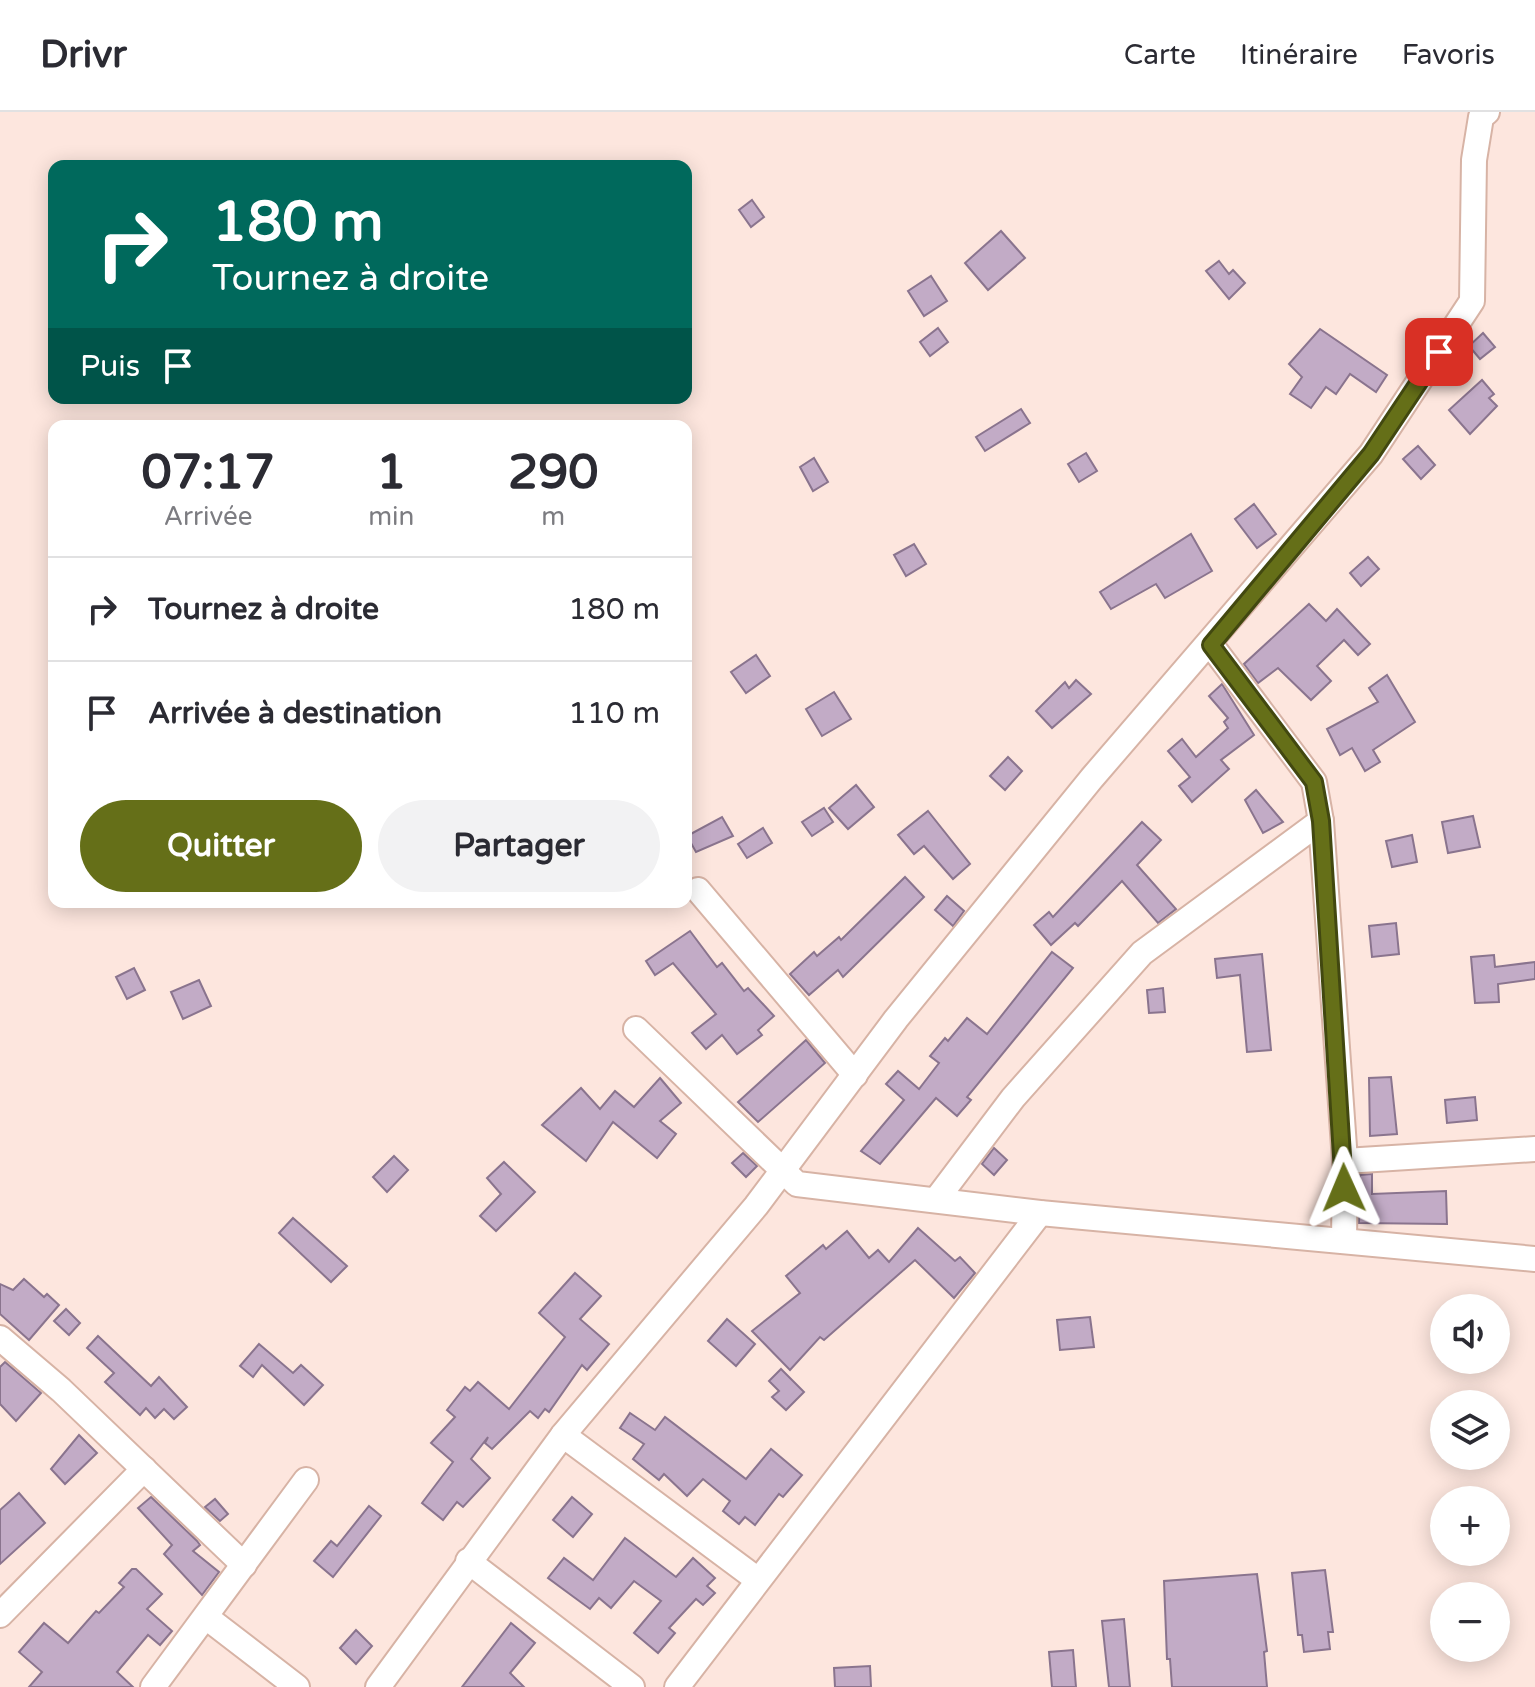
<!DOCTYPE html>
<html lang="fr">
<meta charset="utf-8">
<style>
:root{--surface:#fff;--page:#f2f2f3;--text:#2b2b33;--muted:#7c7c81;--line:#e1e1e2;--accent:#656f18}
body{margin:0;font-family:"Varela Round",sans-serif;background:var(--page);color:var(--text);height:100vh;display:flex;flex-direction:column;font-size:30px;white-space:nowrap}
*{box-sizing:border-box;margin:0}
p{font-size:26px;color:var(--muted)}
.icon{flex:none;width:44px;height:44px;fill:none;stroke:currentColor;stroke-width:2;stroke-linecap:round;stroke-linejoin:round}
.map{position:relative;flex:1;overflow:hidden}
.details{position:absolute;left:48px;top:308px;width:644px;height:488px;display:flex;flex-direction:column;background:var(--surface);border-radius:16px;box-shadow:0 4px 20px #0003}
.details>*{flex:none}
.top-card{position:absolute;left:48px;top:48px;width:644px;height:244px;border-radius:16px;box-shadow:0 4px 20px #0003;background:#00695c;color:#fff;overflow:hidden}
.buttons{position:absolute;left:1430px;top:1182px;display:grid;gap:16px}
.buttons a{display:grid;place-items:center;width:80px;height:80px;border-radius:50%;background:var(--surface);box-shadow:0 4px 20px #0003;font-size:40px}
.pin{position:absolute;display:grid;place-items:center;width:68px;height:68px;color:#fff;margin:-34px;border-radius:16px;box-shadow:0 4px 12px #0006}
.me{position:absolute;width:88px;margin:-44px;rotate:359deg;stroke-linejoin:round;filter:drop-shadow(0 0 6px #0008)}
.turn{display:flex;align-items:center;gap:28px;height:168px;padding:0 32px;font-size:36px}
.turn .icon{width:104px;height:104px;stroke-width:2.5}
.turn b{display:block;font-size:56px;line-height:68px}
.then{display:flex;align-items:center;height:76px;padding:0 32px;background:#0003;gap:16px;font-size:30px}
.eta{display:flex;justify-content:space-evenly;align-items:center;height:136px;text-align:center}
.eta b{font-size:48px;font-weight:700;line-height:56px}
.cta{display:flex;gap:16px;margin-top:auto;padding:16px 32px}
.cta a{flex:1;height:92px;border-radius:48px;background:var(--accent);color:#fff;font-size:32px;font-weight:700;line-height:92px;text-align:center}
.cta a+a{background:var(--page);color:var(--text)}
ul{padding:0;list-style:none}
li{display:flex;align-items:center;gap:24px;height:104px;padding:0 32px;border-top:2px solid var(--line)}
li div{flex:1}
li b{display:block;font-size:30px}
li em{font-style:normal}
header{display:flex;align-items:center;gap:48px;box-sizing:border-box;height:112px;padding:0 40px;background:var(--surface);border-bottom:2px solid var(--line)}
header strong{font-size:38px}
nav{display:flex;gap:44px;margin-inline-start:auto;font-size:28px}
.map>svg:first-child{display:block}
</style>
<header>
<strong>Drivr</strong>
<nav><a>Carte</a><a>Itinéraire</a><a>Favoris</a></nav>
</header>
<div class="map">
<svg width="1535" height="1575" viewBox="0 0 1535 1575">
<rect width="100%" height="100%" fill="#fde6de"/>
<g fill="#c2abc6" stroke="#8a748e" stroke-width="2">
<polygon points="752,88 764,105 751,115 739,98"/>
<polygon points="1001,119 1025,146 988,178 965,151"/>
<polygon points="1219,149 1229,162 1233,158 1245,171 1229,187 1206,159"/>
<polygon points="931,164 947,189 924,204 908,179"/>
<polygon points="938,216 948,230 930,244 920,230"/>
<polygon points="1320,217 1387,263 1376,280 1350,262 1336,282 1326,275 1311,296 1290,282 1302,265 1289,252"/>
<polygon points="1483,221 1495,235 1480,247 1469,234"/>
<polygon points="1482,268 1494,282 1489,286 1497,294 1470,322 1449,298"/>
<polygon points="1021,297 1030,311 985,339 976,325"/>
<polygon points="1418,334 1435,353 1421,367 1403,347"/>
<polygon points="1086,341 1097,359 1079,370 1068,352"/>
<polygon points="814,346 828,370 813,379 800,355"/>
<polygon points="1254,392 1276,422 1257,436 1235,407"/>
<polygon points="1191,422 1212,459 1165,486 1156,472 1111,497 1100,480"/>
<polygon points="914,432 926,452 906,464 894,443"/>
<polygon points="1368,445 1379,457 1361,474 1350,461"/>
<polygon points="1309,492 1326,509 1337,497 1370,532 1358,543 1344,528 1317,554 1331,569 1311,588 1278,556 1258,571 1244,552"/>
<polygon points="756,543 770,564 746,581 731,560"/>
<polygon points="1387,563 1415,610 1373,638 1380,650 1365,659 1352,636 1340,643 1327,617 1378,590 1369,576"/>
<polygon points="1076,568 1091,582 1052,616 1036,599 1065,570 1069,576"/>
<polygon points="1222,572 1254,623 1221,648 1229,657 1192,690 1179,674 1190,665 1168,639 1182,627 1196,645 1228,616 1224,610 1228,606 1209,584"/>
<polygon points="834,580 851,607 822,624 806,597"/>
<polygon points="1008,645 1022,659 1005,678 990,664"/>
<polygon points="856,673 874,695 848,717 829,696"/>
<polygon points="1256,678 1283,710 1263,721 1245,688"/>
<polygon points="824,696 833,710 812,724 802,710"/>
<polygon points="928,699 970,752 953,767 924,734 914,742 898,723"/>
<polygon points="1473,704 1480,735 1448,741 1442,710"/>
<polygon points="722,705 733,724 696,740 687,724"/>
<polygon points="1142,710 1161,728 1137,753 1176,797 1158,811 1122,769 1078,814 1075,811 1051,833 1034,813 1049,800 1053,805"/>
<polygon points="763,716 772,731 747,746 738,732"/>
<polygon points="1412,723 1417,750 1392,755 1386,729"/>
<polygon points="905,765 924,785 843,865 838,858 809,883 790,862 814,840 817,844 839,825 841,828"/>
<polygon points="947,784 964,799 953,814 935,798"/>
<polygon points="1396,811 1399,842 1372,845 1369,814"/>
<polygon points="690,819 717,855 722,851 744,879 748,876 774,904 758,918 762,923 737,942 722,923 706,937 692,921 716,902 673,851 655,863 646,849"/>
<polygon points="1052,840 1073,856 967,985 971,988 957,1004 936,986 880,1052 861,1039 904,988 886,972 898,959 919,977 939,951 930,944 945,926 948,929 967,906 987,922"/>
<polygon points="1262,842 1271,938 1247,940 1240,863 1217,866 1215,847"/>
<polygon points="1494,843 1495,855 1535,850 1535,867 1498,872 1499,890 1475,891 1471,845"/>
<polygon points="134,856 145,878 127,887 116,865"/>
<polygon points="199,868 211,894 183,907 171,880"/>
<polygon points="1163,876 1165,900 1149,901 1147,878"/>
<polygon points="806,928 825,951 758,1010 738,990"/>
<polygon points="1391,965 1397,1022 1370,1024 1369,966"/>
<polygon points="660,966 681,991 660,1009 676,1022 657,1046 613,1010 586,1049 542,1013 581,976 600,997 615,979 634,995"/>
<polygon points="1475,985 1477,1008 1447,1011 1445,988"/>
<polygon points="994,1036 1007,1048 994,1063 982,1052"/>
<polygon points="743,1041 757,1054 746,1065 732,1051"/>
<polygon points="394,1044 408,1058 387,1080 373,1065"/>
<polygon points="504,1050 535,1080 496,1119 480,1104 501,1082 487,1066"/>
<polygon points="1372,1062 1372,1082 1446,1079 1447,1112 1359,1111 1360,1063"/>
<polygon points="293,1106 347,1154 331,1170 279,1121"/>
<polygon points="918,1116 955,1149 960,1145 975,1161 954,1186 915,1148 824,1228 820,1225 790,1258 752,1219 800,1181 786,1164 823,1133 826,1137 847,1119 869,1146 878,1138 889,1150"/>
<polygon points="575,1161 601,1184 580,1207 609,1232 587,1258 582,1253 549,1300 545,1297 538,1306 530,1299 492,1337 485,1331 488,1325 471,1347 490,1366 463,1395 457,1390 443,1408 422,1391 453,1350 431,1331 455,1305 447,1298 465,1275 470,1279 478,1270 509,1297 565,1225 539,1201"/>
<polygon points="24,1167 44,1185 47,1182 59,1193 29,1228 0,1202 0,1172 13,1178"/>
<polygon points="66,1197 80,1211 69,1223 54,1209"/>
<polygon points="1090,1205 1094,1235 1060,1238 1057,1208"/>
<polygon points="727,1207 755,1232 736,1254 708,1229"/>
<polygon points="98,1224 151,1274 159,1265 187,1295 174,1307 164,1297 155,1306 146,1296 140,1303 105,1270 114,1261 87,1236"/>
<polygon points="259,1232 293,1261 301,1253 323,1273 304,1293 262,1253 253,1265 240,1254"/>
<polygon points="5,1250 41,1281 16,1309 0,1292 0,1255"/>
<polygon points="781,1257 804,1280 786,1298 772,1285 779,1279 769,1269"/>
<polygon points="630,1301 655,1318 665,1305 746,1367 771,1337 802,1363 783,1385 779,1382 755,1413 745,1405 739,1412 723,1399 730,1389 703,1367 687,1384 664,1362 659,1368 633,1347 644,1332 620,1316"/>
<polygon points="79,1323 97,1341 65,1372 51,1357"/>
<polygon points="19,1381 45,1411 0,1452 0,1398"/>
<polygon points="151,1385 197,1429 200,1433 193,1439 219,1460 202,1483 164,1442 172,1433 138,1396"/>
<polygon points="572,1385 592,1402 573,1425 553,1408"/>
<polygon points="215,1387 228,1402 220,1409 205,1395"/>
<polygon points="369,1394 381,1404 333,1465 314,1449 331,1429 337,1434"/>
<polygon points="625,1426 676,1465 693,1446 715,1466 707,1474 715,1481 703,1493 696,1487 669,1516 675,1521 658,1541 634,1521 661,1489 634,1469 611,1496 599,1486 590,1497 548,1466 564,1446 593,1468"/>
<polygon points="132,1457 136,1457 162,1482 147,1497 172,1519 160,1533 148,1523 117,1560 133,1575 29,1575 42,1560 19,1540 44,1511 68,1531 96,1499 99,1501 124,1475 119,1471"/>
<polygon points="1325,1458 1333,1520 1328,1520 1330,1537 1304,1540 1302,1523 1298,1523 1292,1461"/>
<polygon points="1257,1462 1267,1539 1264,1540 1267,1575 1172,1575 1170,1547 1167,1547 1164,1469"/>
<polygon points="1124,1507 1130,1575 1109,1575 1102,1509"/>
<polygon points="511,1511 535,1531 510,1561 524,1575 462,1575"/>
<polygon points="356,1518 372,1534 356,1552 340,1536"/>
<polygon points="1073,1538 1076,1575 1052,1575 1049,1540"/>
<polygon points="870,1554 871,1575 835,1575 834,1556"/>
</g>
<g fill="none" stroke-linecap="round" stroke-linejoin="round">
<defs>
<g id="street">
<polyline points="1211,533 1314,670 1321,709 1345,1049 1344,1129"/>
<polyline points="698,778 855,963"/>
<polyline points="636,917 797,1072 1040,1101 1535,1147"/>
<polyline points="1345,1049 1535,1037"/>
<polyline points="936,1088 1013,986 1142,841 1321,709"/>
<polyline points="0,1226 61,1278 244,1453"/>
<polyline points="563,1323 758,1468"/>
<polyline points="468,1449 632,1575"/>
<polyline points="0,1503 144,1357"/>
<polyline points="206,1505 297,1575"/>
<polyline points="153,1575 306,1368"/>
<polyline points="378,1575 563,1323 756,1094 896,907 1092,666 1371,342 1472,189 1474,48 1481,5 1487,0"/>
<polyline points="677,1575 1040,1101"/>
</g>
</defs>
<use href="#street" stroke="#d7b3a5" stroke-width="28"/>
<use href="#street" stroke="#fff" stroke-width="24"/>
</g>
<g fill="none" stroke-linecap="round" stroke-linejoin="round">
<defs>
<polyline id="route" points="1344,1076 1321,709 1314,670 1211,533 1371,342 1439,240"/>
</defs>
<use href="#route" stroke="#424810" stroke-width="20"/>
<use href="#route" stroke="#656f18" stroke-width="14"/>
</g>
</svg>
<div class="buttons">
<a><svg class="icon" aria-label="sound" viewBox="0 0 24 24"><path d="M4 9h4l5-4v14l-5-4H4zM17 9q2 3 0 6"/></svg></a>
<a><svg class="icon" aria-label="layers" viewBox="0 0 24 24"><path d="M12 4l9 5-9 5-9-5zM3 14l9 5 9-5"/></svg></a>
<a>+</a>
<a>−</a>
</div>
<div class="pin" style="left:1439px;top:240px;background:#d93025"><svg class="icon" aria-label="arrive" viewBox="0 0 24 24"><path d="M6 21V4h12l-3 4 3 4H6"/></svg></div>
<svg class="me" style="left:1344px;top:1076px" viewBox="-20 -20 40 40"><path d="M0-17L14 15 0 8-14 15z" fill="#656f18" stroke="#fff" stroke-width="4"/></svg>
<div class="top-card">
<div class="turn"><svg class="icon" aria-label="right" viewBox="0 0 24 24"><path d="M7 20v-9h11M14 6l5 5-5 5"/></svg><div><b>180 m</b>Tournez à droite</div></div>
<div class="then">Puis<svg class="icon" aria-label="arrive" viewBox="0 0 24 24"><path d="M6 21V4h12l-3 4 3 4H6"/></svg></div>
</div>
<section class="details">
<div class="eta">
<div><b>07:17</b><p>Arrivée</p></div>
<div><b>1</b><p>min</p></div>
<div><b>290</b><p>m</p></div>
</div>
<ul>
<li><svg class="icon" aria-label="right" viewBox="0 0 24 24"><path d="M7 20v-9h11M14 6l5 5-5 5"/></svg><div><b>Tournez à droite</b></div><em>180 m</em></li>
<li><svg class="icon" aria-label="arrive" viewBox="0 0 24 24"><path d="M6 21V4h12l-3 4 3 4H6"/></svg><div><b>Arrivée à destination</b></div><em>110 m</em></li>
</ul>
<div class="cta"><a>Quitter</a><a>Partager</a></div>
</section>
</div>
